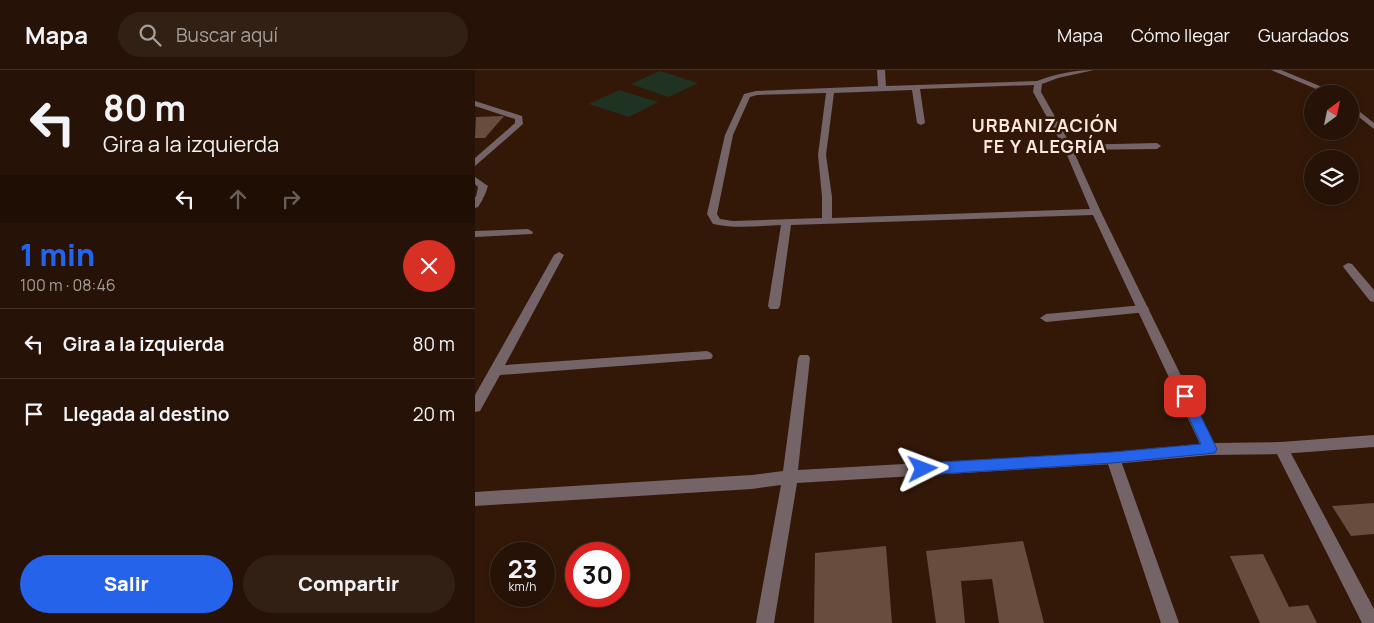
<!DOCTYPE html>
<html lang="es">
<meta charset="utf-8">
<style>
:root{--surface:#261206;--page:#322014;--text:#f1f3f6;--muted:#a49e9b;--line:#423228;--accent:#2563eb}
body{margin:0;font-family:Manrope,sans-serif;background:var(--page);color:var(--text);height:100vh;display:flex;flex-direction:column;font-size:19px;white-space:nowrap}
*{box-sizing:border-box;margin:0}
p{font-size:16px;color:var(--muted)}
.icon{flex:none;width:28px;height:28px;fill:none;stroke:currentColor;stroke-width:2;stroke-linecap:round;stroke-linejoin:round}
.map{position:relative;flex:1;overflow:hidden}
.side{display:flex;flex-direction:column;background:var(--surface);width:475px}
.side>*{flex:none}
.top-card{background:#261206;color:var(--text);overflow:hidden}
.needle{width:32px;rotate:33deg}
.buttons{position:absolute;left:829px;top:15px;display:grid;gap:10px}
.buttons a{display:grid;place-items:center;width:55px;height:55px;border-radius:50%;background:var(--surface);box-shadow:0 2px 8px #0003,0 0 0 1px var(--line);font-size:25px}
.speed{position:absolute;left:15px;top:472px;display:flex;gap:10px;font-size:25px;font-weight:700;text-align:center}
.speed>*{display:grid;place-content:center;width:65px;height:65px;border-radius:50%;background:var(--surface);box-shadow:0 2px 8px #0003,0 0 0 1px var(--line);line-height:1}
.speed small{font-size:12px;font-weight:400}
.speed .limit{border:8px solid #d22;background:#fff;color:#111}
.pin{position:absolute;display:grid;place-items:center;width:42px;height:42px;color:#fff;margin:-21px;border-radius:10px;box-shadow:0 2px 8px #0006}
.me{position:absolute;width:55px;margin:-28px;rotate:87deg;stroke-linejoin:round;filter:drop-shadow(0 0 4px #0008)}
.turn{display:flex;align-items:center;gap:18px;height:105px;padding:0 20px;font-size:22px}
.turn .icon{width:65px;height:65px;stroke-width:2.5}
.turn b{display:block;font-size:35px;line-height:42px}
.lanes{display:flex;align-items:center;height:48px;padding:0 20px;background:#0003;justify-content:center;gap:25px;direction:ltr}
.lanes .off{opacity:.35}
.round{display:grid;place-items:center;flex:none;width:52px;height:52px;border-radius:26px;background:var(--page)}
.overview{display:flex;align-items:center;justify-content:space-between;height:85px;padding:0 20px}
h1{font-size:30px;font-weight:800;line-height:38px;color:var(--accent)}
.primary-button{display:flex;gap:10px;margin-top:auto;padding:10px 20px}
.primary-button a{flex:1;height:58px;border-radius:30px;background:var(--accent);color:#fff;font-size:20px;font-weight:800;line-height:58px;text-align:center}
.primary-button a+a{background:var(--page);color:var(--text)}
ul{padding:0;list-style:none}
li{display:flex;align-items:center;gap:15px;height:70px;padding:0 20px;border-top:1px solid var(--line)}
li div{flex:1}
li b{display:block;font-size:19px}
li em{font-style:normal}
header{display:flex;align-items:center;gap:30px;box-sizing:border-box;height:70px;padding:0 25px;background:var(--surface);border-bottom:1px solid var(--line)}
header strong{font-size:24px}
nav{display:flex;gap:28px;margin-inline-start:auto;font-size:18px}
.search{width:350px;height:45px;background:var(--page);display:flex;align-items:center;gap:12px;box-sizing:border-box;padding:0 18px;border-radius:28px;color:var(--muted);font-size:19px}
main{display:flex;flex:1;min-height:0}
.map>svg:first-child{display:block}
</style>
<header>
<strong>Mapa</strong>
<div class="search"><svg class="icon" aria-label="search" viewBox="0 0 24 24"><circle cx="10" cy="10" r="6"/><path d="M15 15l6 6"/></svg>Buscar aquí</div>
<nav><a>Mapa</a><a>Cómo llegar</a><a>Guardados</a></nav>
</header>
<main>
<section class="side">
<div class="top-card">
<div class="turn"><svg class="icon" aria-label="left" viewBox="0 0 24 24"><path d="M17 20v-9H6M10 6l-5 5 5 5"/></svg><div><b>80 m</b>Gira a la izquierda</div></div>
<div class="lanes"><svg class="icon" aria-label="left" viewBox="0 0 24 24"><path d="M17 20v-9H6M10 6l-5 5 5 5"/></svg><svg class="icon off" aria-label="ahead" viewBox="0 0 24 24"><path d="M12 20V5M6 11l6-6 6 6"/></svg><svg class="icon off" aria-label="right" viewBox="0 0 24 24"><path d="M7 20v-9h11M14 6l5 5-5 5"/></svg></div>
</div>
<div class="overview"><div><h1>1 min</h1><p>100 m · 08:46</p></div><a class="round" style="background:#d93025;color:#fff"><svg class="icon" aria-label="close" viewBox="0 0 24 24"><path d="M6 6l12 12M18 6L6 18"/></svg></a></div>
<ul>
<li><svg class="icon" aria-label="left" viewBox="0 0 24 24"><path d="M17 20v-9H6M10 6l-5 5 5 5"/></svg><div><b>Gira a la izquierda</b></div><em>80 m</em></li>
<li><svg class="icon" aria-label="arrive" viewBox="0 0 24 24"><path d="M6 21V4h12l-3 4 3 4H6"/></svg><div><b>Llegada al destino</b></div><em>20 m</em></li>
</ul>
<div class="primary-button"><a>Salir</a><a>Compartir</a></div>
</section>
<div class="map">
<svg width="899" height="553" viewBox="0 0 899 553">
<rect width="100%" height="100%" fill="#331808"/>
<g fill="#203323">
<polygon points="185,1 223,13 194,27 156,14"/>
<polygon points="144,20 183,32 154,47 114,34"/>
</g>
<g fill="#684c3e">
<polygon points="29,46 10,68 0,68 1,47"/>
<polygon points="899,433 899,464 876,466 857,436"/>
<polygon points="548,471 569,553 524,553 517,509 486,511 490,553 461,553 451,481"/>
<polygon points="411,476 417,553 339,553 340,483"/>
<polygon points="788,484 814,537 833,535 842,553 785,553 755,486"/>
</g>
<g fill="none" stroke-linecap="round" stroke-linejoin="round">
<g fill="#746367" fill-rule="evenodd">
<polygon points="0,31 47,46 48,54 0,96 0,88 40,53 40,49 0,36"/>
<path d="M 0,107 L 13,116 C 10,124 9,132 0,132 L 3,117 L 0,114 Z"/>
<polygon points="53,159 58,162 57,164 0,167 0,161"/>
<polygon points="668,235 672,236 674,239 672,242 571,252 565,248 571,244"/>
<polygon points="806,372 811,374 899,539 899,553 887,553 799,378 801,374"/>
<polygon points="638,382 643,384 645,388 704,553 686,553 631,388 633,384"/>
</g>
<g fill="#746367" fill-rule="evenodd">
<path d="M 402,0 L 410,0 L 411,16 L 562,11 C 581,4 598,0 619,0 L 583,8 L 567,14 L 566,22 L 596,75 L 682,73 L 686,76 L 682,79 L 598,80 L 626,142 L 739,373 L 806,372 L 899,365 L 899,377 L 806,384 L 735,385 L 638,394 L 322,413 L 299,553 L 281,553 L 306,415 L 277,419 L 0,436 L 0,422 L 277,405 L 308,401 L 323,288 L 325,285 L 333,285 L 335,288 L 323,400 L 638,382 L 725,374 L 618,145 L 316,155 L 305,236 L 303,239 L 295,239 L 293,236 L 306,155 C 284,156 260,159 238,154 L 232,144 L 250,65 L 269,24 L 281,21 L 403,16 ZM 559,15 L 558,22 L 589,78 L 615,139 L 357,148 L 357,127 L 351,85 L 359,23 L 437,20 L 442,53 L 446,55 L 450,53 L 445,19 ZM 351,23 L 343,85 L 347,127 L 347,148 L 258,151 L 245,149 L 242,144 L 258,65 L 275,27 L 282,25 Z"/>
<polygon points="796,0 806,0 864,24 853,24"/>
<polygon points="875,34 899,53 899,59 875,40"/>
<polygon points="3,126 8,129 3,137 0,138 0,127"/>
<polygon points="84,182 89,185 30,295 232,281 236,283 238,286 236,289 25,305 5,341 0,342 0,325 79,185"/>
<polygon points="873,193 877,194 899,220 899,232 895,231 869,198 868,196"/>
</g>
</g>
<polygon fill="#2563eb" stroke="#184099" points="710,322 714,323 716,326 742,379 740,383 638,393 448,405 443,403 441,399 443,395 448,393 638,382 726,374 704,326 706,323"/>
<g text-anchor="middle" stroke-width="5" stroke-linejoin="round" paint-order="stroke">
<g font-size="18" font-weight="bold" letter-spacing="1" fill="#fae7dd" stroke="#331808">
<text x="570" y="62">URBANIZACIÓN<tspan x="570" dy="21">FE Y ALEGRÍA</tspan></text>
</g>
</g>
</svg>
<div class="buttons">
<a><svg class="needle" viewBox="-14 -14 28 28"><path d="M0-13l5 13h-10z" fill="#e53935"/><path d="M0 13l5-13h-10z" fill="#a49e9b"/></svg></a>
<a><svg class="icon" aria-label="layers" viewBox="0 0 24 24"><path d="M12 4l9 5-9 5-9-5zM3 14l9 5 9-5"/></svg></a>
</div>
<div class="speed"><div>23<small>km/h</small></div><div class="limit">30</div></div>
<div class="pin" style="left:710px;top:326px;background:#d93025"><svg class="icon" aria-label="arrive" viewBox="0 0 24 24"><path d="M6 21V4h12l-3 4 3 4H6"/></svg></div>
<svg class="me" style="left:448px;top:399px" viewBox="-20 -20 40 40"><path d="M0-17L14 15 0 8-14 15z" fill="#2563eb" stroke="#fff" stroke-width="4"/></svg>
</div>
</main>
